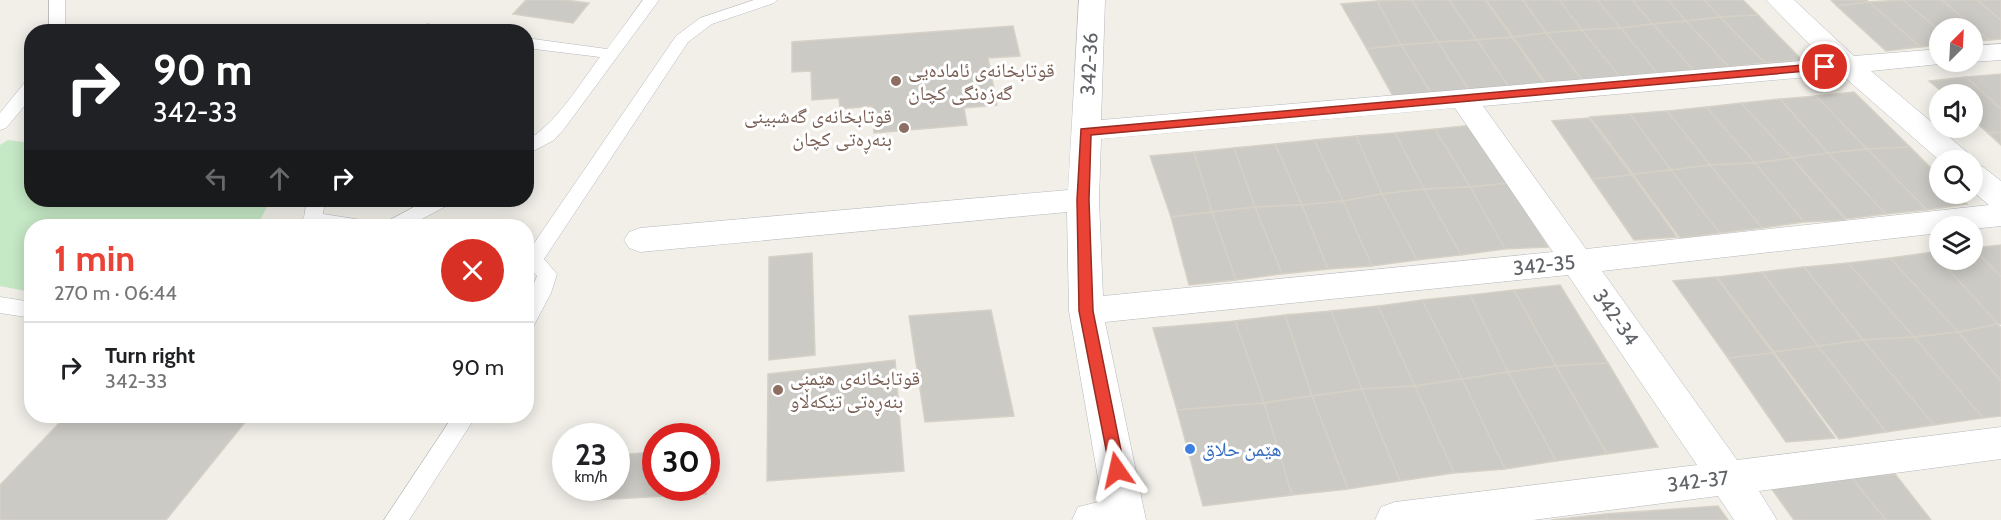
<!DOCTYPE html>
<meta charset="utf-8">
<style>
:root{--surface:#fff;--page:#f2f2f2;--text:#202124;--muted:#757577;--line:#e0e0e0;--accent:#ea4335}
body{margin:0;font-family:Cabin,"Noto Naskh Arabic",sans-serif;background:var(--page);color:var(--text);height:100vh;display:flex;flex-direction:column;font-size:22px;white-space:nowrap}
*{box-sizing:border-box;margin:0}
p{font-size:20px;color:var(--muted)}
.icon{flex:none;width:33px;height:33px;fill:none;stroke:currentColor;stroke-width:2;stroke-linecap:round;stroke-linejoin:round}
.map{position:relative;flex:1;overflow:hidden}
.side{position:absolute;left:24px;top:219px;width:510px;height:204px;display:flex;flex-direction:column;background:var(--surface);border-radius:24px;box-shadow:0 3px 15px #0003}
.side>*{flex:none}
.guide{position:absolute;left:24px;top:24px;width:510px;height:183px;border-radius:24px;box-shadow:0 3px 15px #0003;background:#202124;color:#fff;overflow:hidden}
.needle{width:39px;rotate:24deg}
.controls{position:absolute;left:1929px;top:18px;display:grid;gap:12px}
.controls a{display:grid;place-items:center;width:54px;height:54px;border-radius:50%;background:var(--surface);box-shadow:0 3px 15px #0003;font-size:30px}
.speed{position:absolute;left:552px;top:423px;display:flex;gap:12px;font-size:30px;font-weight:700;text-align:center}
.speed>*{display:grid;place-content:center;width:78px;height:78px;border-radius:50%;background:var(--surface);box-shadow:0 3px 15px #0003;line-height:1}
.speed small{font-size:15px;font-weight:400}
.speed .limit{border:9px solid #d22;background:#fff;color:#111}
.pin{position:absolute;display:grid;place-items:center;width:51px;height:51px;color:#fff;margin:-26px;border:3px solid #fff;border-radius:50%;box-shadow:0 2px 6px #0007}
.me{position:absolute;width:66px;margin:-33px;rotate:349deg;stroke-linejoin:round;filter:drop-shadow(0 0 4px #0008)}
.turn{display:flex;align-items:center;gap:21px;height:126px;padding:0 30px;font-size:27px}
.turn .icon{width:78px;height:78px;stroke-width:2.5}
.turn b{display:block;font-size:42px;line-height:51px}
.lanes{display:flex;align-items:center;height:57px;padding:0 30px;background:#0003;justify-content:center;gap:30px;direction:ltr}
.lanes .off{opacity:.35}
.round{display:grid;place-items:center;flex:none;width:63px;height:63px;border-radius:32px;background:var(--page)}
.overview{display:flex;align-items:center;justify-content:space-between;height:102px;padding:0 30px}
h1{font-size:36px;font-weight:700;line-height:45px;color:var(--accent)}
ul{padding:0;list-style:none}
li{display:flex;align-items:center;gap:18px;height:90px;padding:0 30px;border-top:2px solid var(--line)}
li div{flex:1}
li b{display:block;font-size:22px}
li em{font-style:normal}
.map>svg:first-child{display:block}
</style>
<div class="map">
<svg width="2001" height="520" viewBox="0 0 2001 520">
<rect width="100%" height="100%" fill="#f1efe8"/>
<polygon fill="#c5e8c5" points="8,140 31,143 32,200 269,200 269,203 257,226 32,226 31,292 0,286 0,145"/>
<g fill="#cccac5" stroke="#d6d1c6" stroke-width="1.5">
<polygon points="526,0 565,0 589,3 573,23 513,14"/>
<polygon points="1412,0 1438,42 1401,45 1377,1"/>
<polygon points="1412,0 1449,0 1477,40 1438,42"/>
<polygon points="1449,0 1485,0 1512,37 1477,40"/>
<polygon points="1486,0 1523,0 1546,33 1513,37"/>
<polygon points="1523,0 1559,0 1582,30 1546,33"/>
<polygon points="1559,0 1597,0 1621,28 1582,30"/>
<polygon points="1597,0 1632,0 1653,24 1621,28"/>
<polygon points="1632,0 1668,0 1686,21 1653,24"/>
<polygon points="1668,0 1704,0 1720,17 1686,21"/>
<polygon points="1704,0 1743,0 1758,15 1720,17"/>
<polygon points="1831,0 1866,0 1869,2 1837,6"/>
<polygon points="1903,0 1940,31 1940,45 1920,47 1869,2"/>
<polygon points="1903,0 1942,0 1989,40 1972,42 1972,28 1940,28 1940,31"/>
<polygon points="1942,0 1977,0 2001,20 2001,39 1989,40"/>
<polygon points="1977,0 2001,0 2001,20"/>
<polygon points="1377,1 1401,45 1367,49 1341,4"/>
<polygon points="1869,2 1920,47 1886,51 1837,6"/>
<polygon points="1758,15 1802,60 1765,63 1720,17"/>
<polygon points="1720,17 1765,63 1729,67 1686,21"/>
<polygon points="1686,21 1729,67 1694,71 1653,24"/>
<polygon points="1653,24 1694,71 1657,73 1621,28"/>
<polygon points="1013,26 1020,56 988,58 997,105 964,108 967,125 874,133 872,106 840,109 839,98 812,100 811,71 792,72 792,42"/>
<polygon points="1621,28 1657,73 1620,77 1582,30"/>
<polygon points="1582,30 1620,77 1583,81 1546,33"/>
<polygon points="1546,33 1583,81 1547,85 1513,37"/>
<polygon points="1512,37 1545,84 1508,86 1477,40"/>
<polygon points="1477,40 1508,86 1469,90 1438,42"/>
<polygon points="1438,42 1469,90 1432,94 1401,45"/>
<polygon points="1401,45 1432,94 1394,98 1367,49"/>
<polygon points="2001,74 2001,109 1966,77"/>
<polygon points="1966,77 2001,109 2001,132 1988,133 1972,119 1972,94 1945,94 1929,81"/>
<polygon points="1854,92 1910,147 1867,149 1816,96"/>
<polygon points="1816,96 1867,149 1828,153 1780,99"/>
<polygon points="1780,99 1828,153 1792,158 1741,103"/>
<polygon points="1741,103 1792,158 1755,163 1706,107"/>
<polygon points="1706,107 1755,163 1710,165 1667,111"/>
<polygon points="1667,111 1710,165 1671,170 1630,114"/>
<polygon points="1630,114 1671,170 1633,174 1590,117"/>
<polygon points="1589,118 1632,175 1592,179 1552,121"/>
<polygon points="1473,125 1510,183 1470,187 1435,129"/>
<polygon points="1435,129 1470,187 1424,189 1395,133"/>
<polygon points="2001,132 2001,145 1988,133"/>
<polygon points="1395,133 1424,189 1382,194 1356,136"/>
<polygon points="1356,136 1382,194 1343,201 1314,140"/>
<polygon points="1314,140 1343,201 1302,205 1275,144"/>
<polygon points="1275,144 1302,205 1255,207 1234,148"/>
<polygon points="1910,147 1940,177 1940,194 1956,194 1967,204 1927,210 1867,149"/>
<polygon points="1234,148 1255,207 1212,212 1194,152"/>
<polygon points="1867,149 1927,210 1886,214 1828,153"/>
<polygon points="1194,152 1212,212 1171,217 1150,156"/>
<polygon points="1828,153 1886,214 1846,219 1792,158"/>
<polygon points="1792,158 1846,220 1804,222 1755,163"/>
<polygon points="1755,163 1804,222 1762,228 1710,165"/>
<polygon points="1710,165 1762,228 1720,233 1671,170"/>
<polygon points="1671,170 1720,233 1680,238 1633,174"/>
<polygon points="1632,175 1677,237 1634,240 1592,179"/>
<polygon points="1510,183 1548,247 1505,249 1470,187"/>
<polygon points="1470,187 1505,249 1461,255 1424,189"/>
<polygon points="1424,189 1461,255 1417,260 1382,194"/>
<polygon points="1382,194 1417,260 1372,266 1343,201"/>
<polygon points="1343,201 1372,266 1328,269 1302,205"/>
<polygon points="1302,205 1328,269 1282,274 1255,207"/>
<polygon points="1255,207 1282,274 1236,280 1212,212"/>
<polygon points="1212,212 1236,280 1189,285 1171,217"/>
<polygon points="2001,245 2001,277 1973,248"/>
<polygon points="1973,248 2001,277 2001,324 1998,324 1940,260 1972,260"/>
<polygon points="1933,252 1940,260 1998,324 1958,332 1890,258"/>
<polygon points="812,253 815,355 769,360 769,257"/>
<polygon points="1890,258 1958,332 1914,337 1848,263"/>
<polygon points="1848,263 1914,337 1863,340 1804,267"/>
<polygon points="1804,267 1863,340 1818,346 1762,272"/>
<polygon points="1762,272 1818,346 1774,352 1717,277"/>
<polygon points="1716,277 1773,353 1728,358 1673,281"/>
<polygon points="1560,285 1608,363 1556,366 1514,290"/>
<polygon points="1514,290 1556,366 1508,372 1470,295"/>
<polygon points="1470,295 1508,372 1462,379 1422,300"/>
<polygon points="1422,300 1462,379 1415,386 1378,306"/>
<polygon points="1378,306 1415,386 1362,389 1331,311"/>
<polygon points="991,310 1014,416 925,422 909,316"/>
<polygon points="1331,311 1362,389 1312,396 1285,315"/>
<polygon points="1285,315 1312,396 1264,403 1235,321"/>
<polygon points="1235,321 1264,403 1177,410 1153,328"/>
<polygon points="1998,324 2001,328 2001,381 1958,332"/>
<polygon points="1958,332 2001,381 2001,416 1983,418 1914,337"/>
<polygon points="1914,337 1983,418 1934,425 1863,340"/>
<polygon points="1863,340 1934,425 1886,432 1818,346"/>
<polygon points="1818,346 1886,432 1839,439 1774,352"/>
<polygon points="1773,353 1835,438 1786,442 1728,358"/>
<polygon points="895,360 904,471 767,481 768,374"/>
<polygon points="1608,363 1658,447 1607,454 1556,366"/>
<polygon points="1556,366 1607,454 1556,461 1508,372"/>
<polygon points="1508,372 1556,461 1505,469 1462,379"/>
<polygon points="1462,379 1505,469 1454,473 1415,386"/>
<polygon points="1415,386 1454,473 1400,481 1362,389"/>
<polygon points="1362,389 1400,481 1348,489 1312,396"/>
<polygon points="1312,396 1348,489 1292,495 1264,403"/>
<polygon points="1264,403 1292,495 1203,506 1177,410"/>
<polygon points="66,416 250,416 166,520 0,520 0,485"/>
<polygon points="656,452 656,488 706,488 706,494 594,500 595,488 616,488 616,455"/>
<polygon points="1895,474 1931,520 1886,520 1851,477"/>
<polygon points="1851,477 1886,520 1794,520 1771,488"/>
<polygon points="1718,506 1728,520 1608,520 1605,514"/>
<polygon points="1605,514 1608,520 1551,520"/>
</g>
<g fill="none" stroke-linecap="round" stroke-linejoin="round">
<defs>
<g id="lane">
<rect x="49" y="0" width="16" height="32"/>
<path d="M 643,0 L 659,0 L 564,129 L 554,140 L 526,155 L 526,141 C 558,122 578,86 600,57 L 526,48 L 526,38 L 607,49 Z"/>
<polygon points="754,0 777,0 774,3 712,24 688,42 544,259 557,274 551,293 533,327 526,329 526,301 537,276 526,265 526,251 528,252 676,36 700,18"/>
<polygon points="428,24 451,29 453,32 422,32 420,29 422,26"/>
<polygon points="32,80 32,97 6,128 0,130 0,113 26,81"/>
<polygon points="307,200 325,200 323,214 368,221 370,226 298,226 304,217"/>
<polygon points="427,200 450,200 448,205 409,226 386,226 388,221"/>
<polygon points="0,297 32,302 32,318 0,313"/>
<polygon points="453,416 476,416 409,520 384,520"/>
</g>
<g id="street">
<path d="M 1079,0 L 1105,0 L 1101,120 L 1824,59 L 1766,0 L 1794,0 L 1854,56 L 1940,49 L 1940,62 L 1950,63 L 1871,71 L 1968,153 L 1972,160 L 1940,161 L 1841,74 L 1483,106 L 1586,249 L 1989,205 L 1972,191 L 1972,164 L 1983,167 L 2001,181 L 2001,226 L 1972,229 L 1972,226 L 1940,226 L 1940,233 L 1602,271 L 1737,460 L 2001,427 L 2001,459 L 1759,491 L 1777,520 L 1734,520 L 1718,496 L 1533,520 L 1375,520 L 1381,507 L 1395,502 L 1697,465 L 1568,275 L 1105,322 L 1146,520 L 1072,520 L 1078,507 L 1102,501 L 1069,311 L 1067,212 L 640,252 L 629,248 L 624,240 L 629,232 L 640,228 L 1068,190 ZM 1455,108 L 1553,252 L 1103,296 L 1099,200 L 1101,139 Z"/>
<polygon points="2001,44 2001,60 1972,62 1969,62 1972,62 1972,46"/>
</g>
</defs>
<use href="#lane" stroke="#b5b8bc" stroke-width="1"/>
<use href="#street" stroke="#b5b8bc" stroke-width="1"/>
<use href="#lane" fill="#fff" fill-rule="evenodd"/>
<use href="#street" fill="#fff" fill-rule="evenodd"/>
</g>
<polygon fill="#ea4335" stroke="#982c22" stroke-width="1.5" points="1825,63 1829,64 1829,69 1091,135 1089,200 1093,311 1125,470 1122,475 1117,477 1111,475 1079,311 1077,200 1081,129"/>
<g fill="#8d6e63" stroke="#fff" stroke-width="2">
<circle cx="896" cy="81" r="6"/>
<circle cx="904" cy="128" r="6"/>
<circle cx="778" cy="390" r="6"/>
</g>
<circle fill="#3f7fe0" stroke="#fff" stroke-width="2" cx="1190" cy="449" r="6"/>
<g text-anchor="middle" stroke-width="6" stroke-linejoin="round" paint-order="stroke">
<g font-size="20" fill="#5f6368" stroke="#fff">
<text transform="translate(1089 64) rotate(-87)" y="7">342-36</text>
<text transform="translate(1544 265) rotate(-6)" y="7">342-35</text>
<text transform="translate(1616 317) rotate(55)" y="7">342-34</text>
<text transform="translate(1698 481) rotate(-7)" y="7">342-37</text>
</g>
<g font-size="20" fill="#785e54" stroke="#fff" text-anchor="start">
<text x="908" y="77">قوتابخانەی ئامادەیی<tspan x="908" dy="23">گەزەنگی کچان</tspan></text>
<text x="892" y="123" text-anchor="end">قوتابخانەی گەشبینی<tspan x="892" dy="23">بنەڕەتی کچان</tspan></text>
<text x="790" y="385">قوتابخانەی هێمنی<tspan x="790" dy="23">بنەڕەتی تێکەڵاو</tspan></text>
</g>
<g font-size="20" fill="#366cbe" stroke="#fff" text-anchor="start">
<text x="1202" y="456">هێمن حلاق</text>
</g>
</g>
</svg>
<div class="controls">
<a><svg class="needle" viewBox="-14 -14 28 28"><path d="M0-13l5 13h-10z" fill="#e53935"/><path d="M0 13l5-13h-10z" fill="#757577"/></svg></a>
<a><svg class="icon" aria-label="sound" viewBox="0 0 24 24"><path d="M4 9h4l5-4v14l-5-4H4zM17 9q2 3 0 6"/></svg></a>
<a><svg class="icon" aria-label="search" viewBox="0 0 24 24"><circle cx="10" cy="10" r="6"/><path d="M15 15l6 6"/></svg></a>
<a><svg class="icon" aria-label="layers" viewBox="0 0 24 24"><path d="M12 4l9 5-9 5-9-5zM3 14l9 5 9-5"/></svg></a>
</div>
<div class="speed"><div>23<small>km/h</small></div><div class="limit">30</div></div>
<div class="pin" style="left:1825px;top:67px;background:#d93025"><svg class="icon" aria-label="arrive" viewBox="0 0 24 24"><path d="M6 21V4h12l-3 4 3 4H6"/></svg></div>
<svg class="me" style="left:1117px;top:470px" viewBox="-20 -20 40 40"><path d="M0-17L14 15 0 8-14 15z" fill="#ea4335" stroke="#fff" stroke-width="4"/></svg>
<div class="guide">
<div class="turn"><svg class="icon" aria-label="right" viewBox="0 0 24 24"><path d="M7 20v-9h11M14 6l5 5-5 5"/></svg><div><b>90 m</b>342-33</div></div>
<div class="lanes"><svg class="icon off" aria-label="left" viewBox="0 0 24 24"><path d="M17 20v-9H6M10 6l-5 5 5 5"/></svg><svg class="icon off" aria-label="ahead" viewBox="0 0 24 24"><path d="M12 20V5M6 11l6-6 6 6"/></svg><svg class="icon" aria-label="right" viewBox="0 0 24 24"><path d="M7 20v-9h11M14 6l5 5-5 5"/></svg></div>
</div>
<section class="side">
<div class="overview"><div><h1>1 min</h1><p>270 m · 06:44</p></div><a class="round" style="background:#d93025;color:#fff"><svg class="icon" aria-label="close" viewBox="0 0 24 24"><path d="M6 6l12 12M18 6L6 18"/></svg></a></div>
<ul>
<li><svg class="icon" aria-label="right" viewBox="0 0 24 24"><path d="M7 20v-9h11M14 6l5 5-5 5"/></svg><div><b>Turn right</b><p>342-33</p></div><em>90 m</em></li>
</ul>
</section>
</div>
